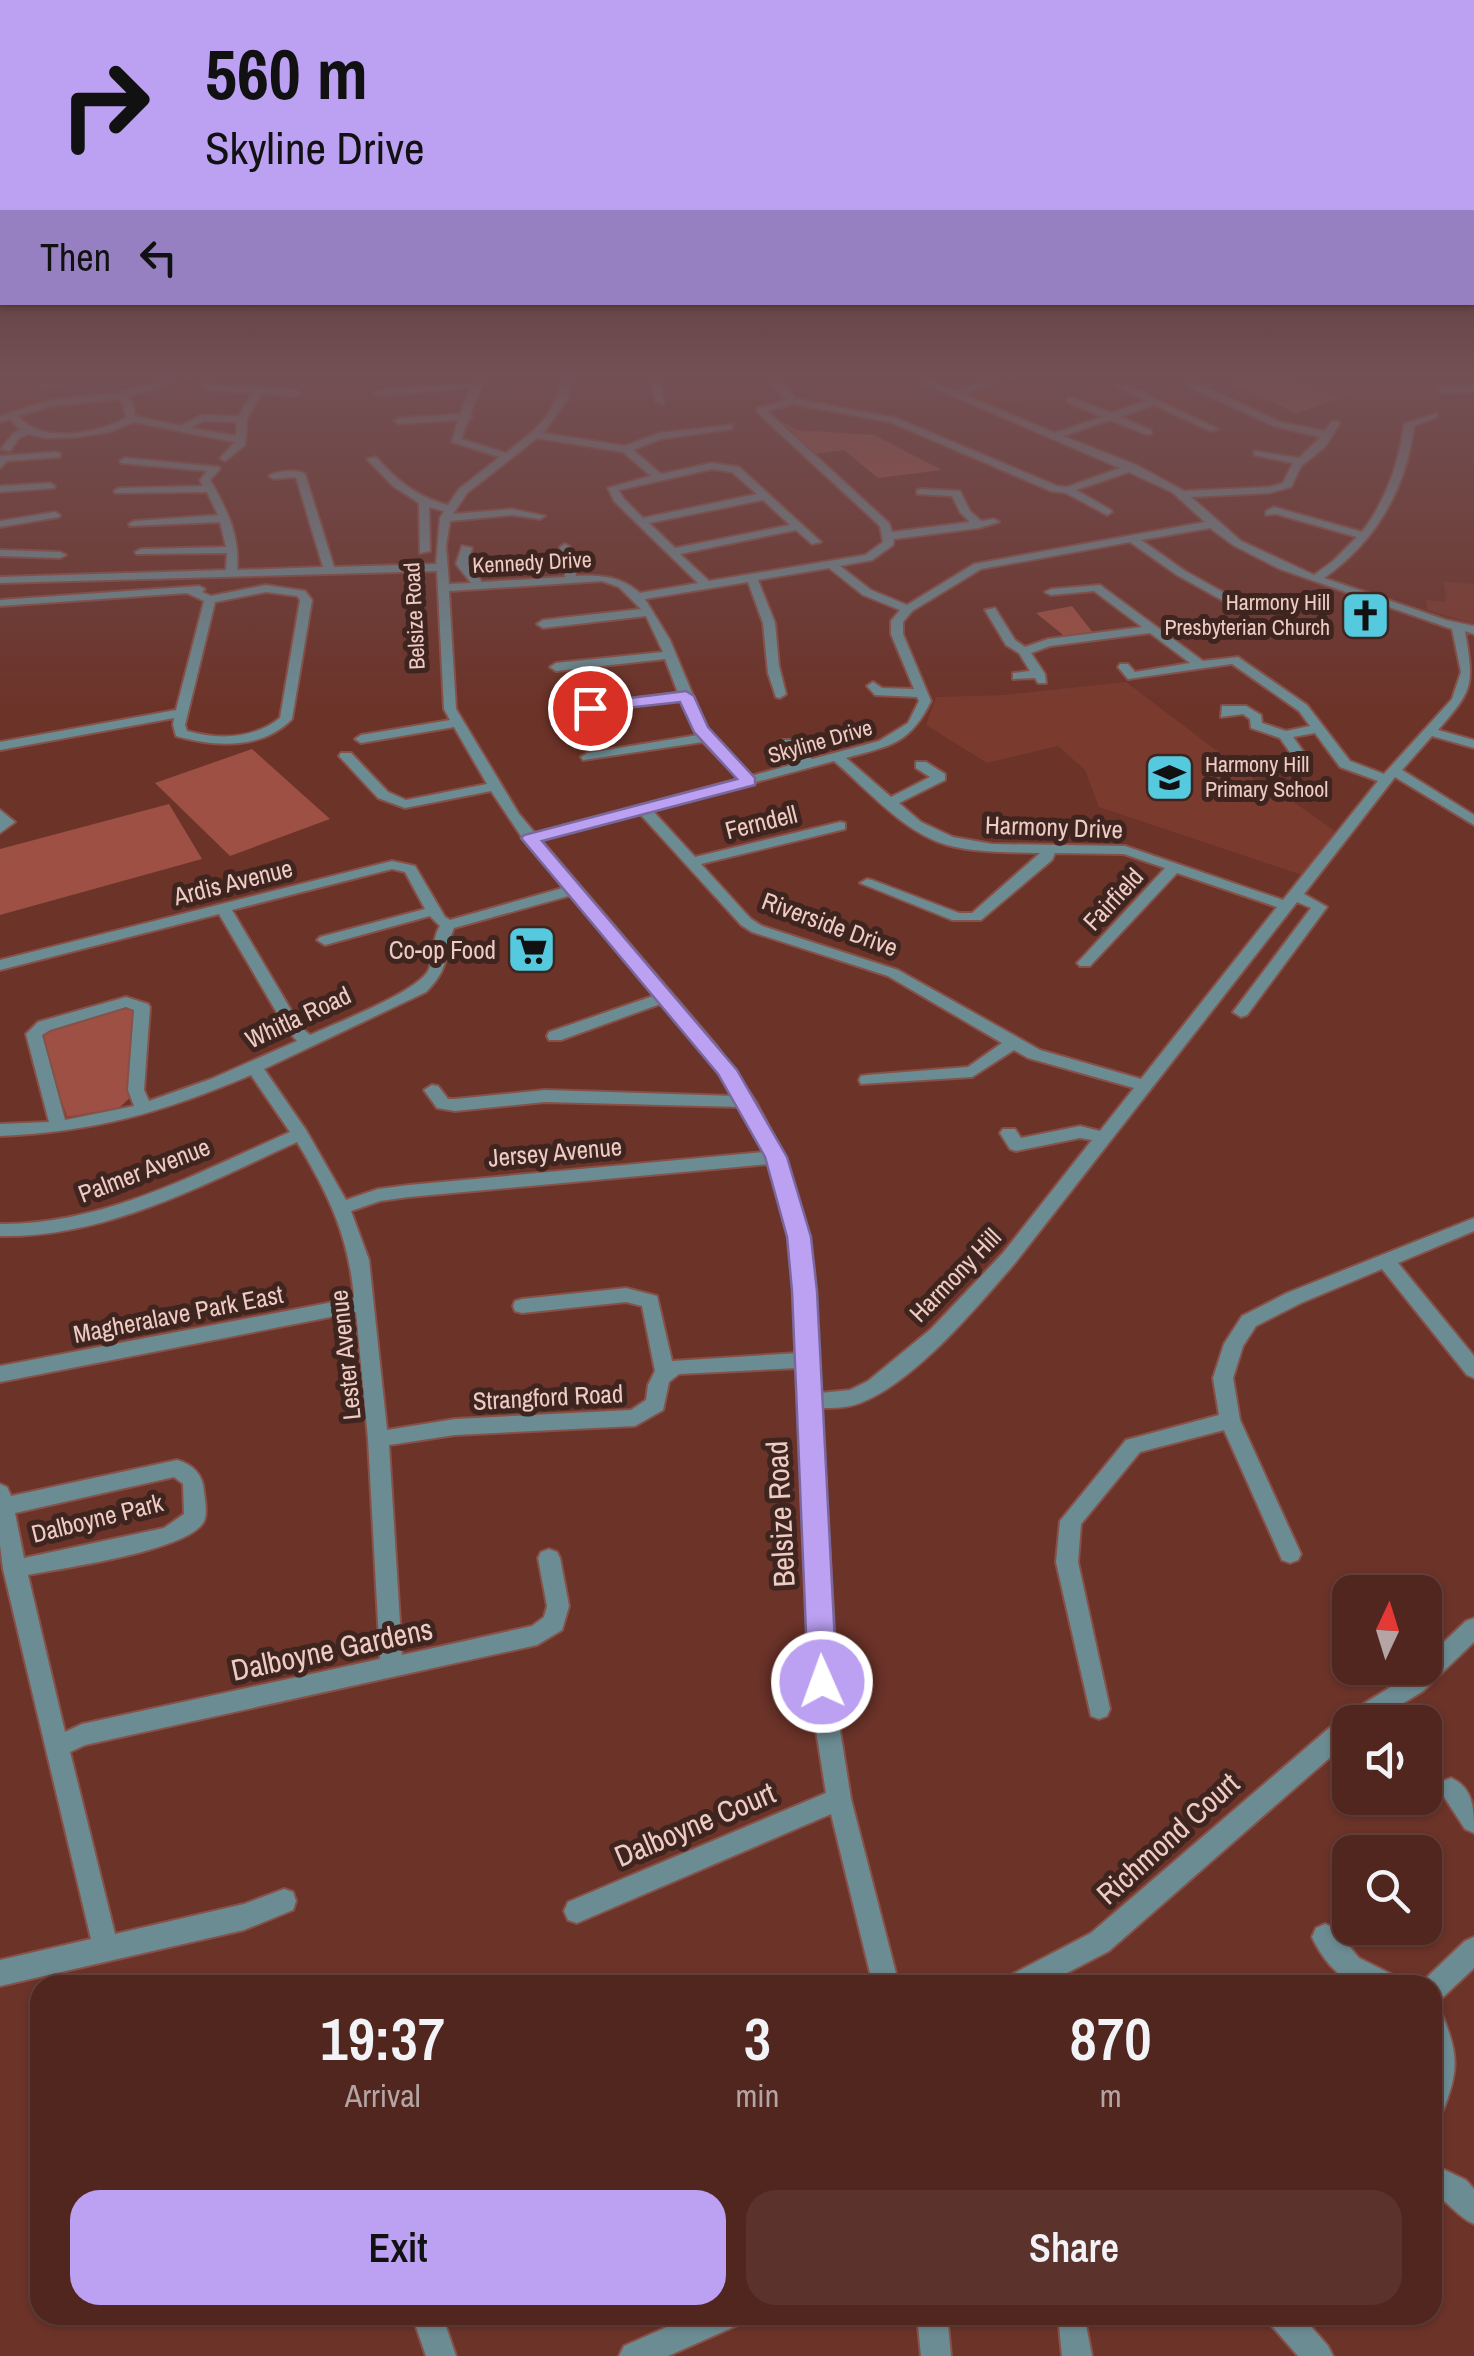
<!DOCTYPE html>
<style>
:root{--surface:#51261f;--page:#5b322c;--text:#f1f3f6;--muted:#b4a5a4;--line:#67433d;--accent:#bca0f2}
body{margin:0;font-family:"Archivo Narrow",sans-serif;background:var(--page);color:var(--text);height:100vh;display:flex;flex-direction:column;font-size:38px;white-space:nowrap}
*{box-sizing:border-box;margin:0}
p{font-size:32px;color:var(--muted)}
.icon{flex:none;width:55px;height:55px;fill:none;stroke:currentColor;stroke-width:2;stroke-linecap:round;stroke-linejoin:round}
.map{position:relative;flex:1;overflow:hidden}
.panel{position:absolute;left:30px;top:1975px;width:1412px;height:350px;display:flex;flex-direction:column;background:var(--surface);border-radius:30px;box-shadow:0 2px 8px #0004,0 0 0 2px var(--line)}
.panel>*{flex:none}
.top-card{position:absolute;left:0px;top:0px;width:1475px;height:305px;box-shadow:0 2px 8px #0004,0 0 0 2px var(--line);background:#bca0f2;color:#111;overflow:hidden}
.needle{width:65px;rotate:4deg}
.controls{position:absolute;left:1332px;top:1575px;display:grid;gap:20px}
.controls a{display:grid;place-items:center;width:110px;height:110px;border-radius:20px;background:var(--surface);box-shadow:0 2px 8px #0004,0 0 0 2px var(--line);font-size:50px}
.pin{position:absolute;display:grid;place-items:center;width:85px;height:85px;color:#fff;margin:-42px;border:5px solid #fff;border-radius:50%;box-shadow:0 2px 10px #0007}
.me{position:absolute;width:110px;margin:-55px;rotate:358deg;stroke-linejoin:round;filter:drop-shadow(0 0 8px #0008)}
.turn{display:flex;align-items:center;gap:35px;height:210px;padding:0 40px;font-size:45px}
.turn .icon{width:130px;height:130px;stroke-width:2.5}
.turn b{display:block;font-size:70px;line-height:85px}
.then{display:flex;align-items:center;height:95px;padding:0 40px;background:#0003;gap:20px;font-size:38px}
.eta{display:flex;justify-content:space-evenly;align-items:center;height:170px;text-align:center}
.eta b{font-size:60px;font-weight:600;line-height:70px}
.cta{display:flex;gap:20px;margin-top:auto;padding:20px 40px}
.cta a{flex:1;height:115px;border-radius:30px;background:var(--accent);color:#111;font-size:40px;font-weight:600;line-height:115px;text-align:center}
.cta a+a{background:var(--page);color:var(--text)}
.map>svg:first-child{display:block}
</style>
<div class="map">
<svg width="1474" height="2356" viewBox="0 0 1474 2356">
<rect width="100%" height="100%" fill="#6c3329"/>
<g fill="#7a3a2e">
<polygon points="926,377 976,377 1026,399 1000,408"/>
<polygon points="1214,377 1360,377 1379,384 1296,414"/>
<polygon points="1444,581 1474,584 1474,624 1427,610 1426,600 1446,602"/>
<polygon points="1126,682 1262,785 1268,784 1335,831 1305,876 1099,807 1085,770 1058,746 987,763 926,725 936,697 1004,695"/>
</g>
<g fill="#9d5043">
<polygon points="1273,377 1307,383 1313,390 1340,398 1296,413 1220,378"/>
<polygon points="772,417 798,430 874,435 942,470 878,478 844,450 815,454"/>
<polygon points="1072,606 1094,634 1067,638 1036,613"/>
<polygon points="252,749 330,819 230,856 155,783"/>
<polygon points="169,804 202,859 0,915 0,849"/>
<polygon points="123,1006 135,1007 133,1095 119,1108 67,1117 40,1038 51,1028"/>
</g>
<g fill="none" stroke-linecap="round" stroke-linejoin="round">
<defs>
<g id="minor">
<polygon points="139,377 130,381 125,378 126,377"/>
<path d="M 174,377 L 189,377 L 127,397 L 133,403 L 135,416 L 181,426 L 201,415 L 239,416 L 252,393 L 206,390 L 197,377 L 207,377 L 212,385 L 295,390 L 300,393 L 295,396 L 261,394 L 247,419 L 245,445 L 225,461 L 220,458 L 235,442 L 133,422 L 113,431 L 78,437 L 47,438 L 28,434 L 19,438 L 10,451 L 1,449 L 13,434 L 20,430 L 10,419 L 0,422 L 0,416 L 50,400 L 120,393 ZM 119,399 L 123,404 L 126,418 C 98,433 41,445 18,416 L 51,406 ZM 203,421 L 237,422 L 236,436 L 190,428 Z"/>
<path d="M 475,377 L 485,377 L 470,415 L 472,417 L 468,420 L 461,439 L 506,453 C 536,429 555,417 562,377 L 572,377 L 568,399 L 543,433 L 625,446 L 659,433 L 732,425 L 732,429 L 661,439 L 633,450 L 661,474 L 712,463 L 739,467 L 821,542 L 812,544 L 796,530 L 680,554 L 709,581 L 865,555 L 883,542 L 880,526 L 757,412 L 757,408 L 787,400 L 765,377 L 775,377 L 796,399 L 896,418 L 1057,486 L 1067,487 L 1120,468 L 909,377 L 922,377 L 955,391 L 998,377 L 1012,377 L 963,394 L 1055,433 L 1102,417 L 1067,402 L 1067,398 L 1073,398 L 1111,413 L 1146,401 L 1118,387 L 1126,385 L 1218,429 L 1210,431 L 1154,405 L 1120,417 L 1151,430 L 1151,434 L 1145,434 L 1110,420 L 1063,436 L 1136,465 L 1184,491 L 1269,487 L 1283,483 L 1293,463 L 1254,455 L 1254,451 L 1299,458 L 1321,437 L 1274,426 L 1187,386 L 1182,377 L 1192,377 L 1194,382 L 1280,422 L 1325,431 L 1332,421 L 1338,421 L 1340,423 L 1325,447 L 1301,466 L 1291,487 L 1269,493 L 1191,497 L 1241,541 L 1314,575 L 1333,561 L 1357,537 L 1276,514 L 1266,515 L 1266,511 L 1274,507 L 1362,532 C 1386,500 1399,464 1404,424 L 1437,413 L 1437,417 L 1414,426 C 1406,489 1376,541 1324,578 L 1446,620 L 1474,626 L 1474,634 L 1465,631 C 1474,685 1474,689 1438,730 L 1474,740 L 1474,748 L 1432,736 L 1402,770 L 1474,815 L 1474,825 L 1395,777 L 1304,894 L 1327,907 L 1247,1015 L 1241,1017 L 1233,1012 L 1311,908 L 1297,902 L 1015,1263 C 977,1307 915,1382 860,1403 C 847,1408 834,1408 821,1408 L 840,1730 L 851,1799 L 899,1985 L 873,1985 L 831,1814 L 577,1923 L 568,1920 L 564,1911 L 568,1902 L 826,1793 L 816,1730 L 799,1368 L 679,1374 L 669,1382 L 663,1410 L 635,1426 L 455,1435 L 389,1445 L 402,1655 L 532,1626 L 544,1617 L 547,1606 L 538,1558 L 541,1552 L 549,1549 L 557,1552 L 560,1558 L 569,1606 L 562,1630 L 537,1645 L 85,1745 L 70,1752 L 115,1934 L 244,1904 L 284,1889 L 293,1892 L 296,1901 L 293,1910 L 244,1930 L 0,1986 L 0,1960 L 91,1939 L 3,1569 L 0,1545 L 0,1484 L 7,1487 L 11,1496 L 177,1460 C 194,1465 203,1475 204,1492 C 205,1501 208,1515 203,1523 C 185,1551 63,1568 28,1575 L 65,1732 L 82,1724 L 380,1659 L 368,1439 L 356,1312 L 0,1382 L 0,1366 L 354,1298 C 349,1237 329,1195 297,1142 C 202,1185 106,1238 0,1236 L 0,1224 C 104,1225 197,1173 290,1132 L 251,1075 C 164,1112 94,1132 0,1136 L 0,1124 L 49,1122 L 26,1034 L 38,1022 L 126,997 L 148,1004 L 150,1007 L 144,1090 L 149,1101 L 211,1079 L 297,1041 L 287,1030 L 219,914 L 0,970 L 0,960 L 392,861 L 415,866 L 445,917 L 450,920 L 566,887 L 525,842 L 491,791 L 405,808 L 378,798 L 339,756 L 341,753 L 351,753 L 388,792 L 406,800 L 487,784 L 454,727 L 361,743 L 355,739 L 361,735 L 450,720 L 444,709 L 437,571 L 0,583 L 0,577 L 226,570 L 227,553 L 137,554 L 135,552 L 141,549 L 226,547 L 220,522 L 130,526 L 129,524 L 134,521 L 218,515 L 207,492 L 115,493 L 114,491 L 119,488 L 203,486 L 200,480 L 207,471 L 121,463 L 120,461 L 125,458 L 219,467 L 220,469 L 210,480 C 227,509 240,536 237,570 L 323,567 L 296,477 L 274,479 L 269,476 C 277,471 297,469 305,474 L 334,567 L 436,564 L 440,518 L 444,511 L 429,507 L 430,551 L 420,553 L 419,503 L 393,486 L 367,459 L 376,457 C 396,480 418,498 448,505 L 459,489 L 500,457 L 452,442 L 458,420 L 399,424 L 394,421 L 399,418 L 460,414 L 471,388 L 380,396 L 375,393 L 380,390 L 473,383 ZM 793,404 L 890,422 L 1051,491 L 1066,493 L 1107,515 L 1112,512 L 1111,510 L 1076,490 L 1129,472 L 1172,492 L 1205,522 L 974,564 L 907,605 L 871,590 L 840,566 L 872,560 L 893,545 L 894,539 L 979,528 L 999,522 L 994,519 L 981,521 L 970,511 L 960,491 L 921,489 L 917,490 L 917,494 L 952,496 L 960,512 L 970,522 L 892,532 L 889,523 L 767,411 ZM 537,438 L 623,452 L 651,476 L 608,488 L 614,501 L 698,583 L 640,593 C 620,576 602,575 576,576 L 570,547 L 565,544 L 560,547 L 565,577 L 482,582 L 468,564 L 472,548 L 462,546 L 456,564 L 471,583 L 449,584 L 446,546 L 450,521 L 512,515 L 540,519 L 545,516 L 512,509 L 453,514 L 467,493 ZM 712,469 L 732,472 L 757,494 L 643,518 L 623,498 L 619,490 ZM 763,500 L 790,525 L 675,548 L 649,523 ZM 1210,528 L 1233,545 L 1280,569 L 1452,629 L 1461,672 L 1452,699 L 1384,774 L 1350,761 L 1307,705 L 1238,657 L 1203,661 L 1100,585 L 1051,589 L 1045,592 L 1051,595 L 1094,591 L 1142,627 L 1048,639 L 1025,647 L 1015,640 L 995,608 L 985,610 L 1006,645 L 1019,653 L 1030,671 L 1013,673 L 1013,679 L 1035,678 L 1038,683 L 1046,683 L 1045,674 L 1031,653 L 1050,646 L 1150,633 L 1190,663 L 1135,672 L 1128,664 L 1120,664 L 1118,667 L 1128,679 L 1232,664 L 1299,711 L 1310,726 L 1286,731 L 1262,723 L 1261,715 L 1246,706 L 1222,706 L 1221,717 L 1243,714 L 1250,719 L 1251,728 L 1280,738 L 1298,764 L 1303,765 L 1310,761 L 1293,737 L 1315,733 L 1340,767 L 1378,781 L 1283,900 L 1125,846 L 992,844 L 953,837 L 921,822 L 899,803 L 945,780 L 945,774 L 926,762 L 916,762 L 916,768 L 930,777 L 891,797 L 846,758 C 890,746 910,744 931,701 L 903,634 L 903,622 L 912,611 L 981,569 L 1130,542 L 1177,575 L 1229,604 L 1237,604 L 1237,600 L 1185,571 L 1141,540 ZM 829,568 L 863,595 L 900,610 L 891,621 L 891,634 L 914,689 L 882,688 L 873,682 L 867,686 L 875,695 L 917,697 L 919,701 L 908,723 L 879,741 L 812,759 L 793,740 L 783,740 L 783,746 L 801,762 L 751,776 L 707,729 L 670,640 L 645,599 L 748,582 L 763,623 L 768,673 L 776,697 L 780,698 L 786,694 L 779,666 L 775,623 L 758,580 ZM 602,581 L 619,587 L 641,609 L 543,620 L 537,624 L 543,628 L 646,616 L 663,652 L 556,663 L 550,667 L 556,671 L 665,659 L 678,693 L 560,707 L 554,711 L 560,715 L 681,700 L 698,735 L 588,753 L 581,757 L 583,760 L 703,742 L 739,779 L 535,833 L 519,814 L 456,709 L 449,591 ZM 834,761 C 868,790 903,832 947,845 C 977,853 1009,852 1040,853 L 972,913 L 959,913 L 872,880 L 867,879 L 860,883 L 952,920 L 981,920 L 1052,860 L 1055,853 L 1124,854 L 1165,868 L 1080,960 L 1077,963 L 1080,966 L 1090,966 L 1177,873 L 1277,907 L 1141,1079 L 1040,1050 L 898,970 L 762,926 L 751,919 L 701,864 L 845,829 L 845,823 L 840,822 L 695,857 L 652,810 ZM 640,814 L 741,925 L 752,932 L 888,976 L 1002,1043 L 968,1067 L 867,1075 L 861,1076 L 859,1080 L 861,1084 L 972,1077 L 1014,1050 L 1028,1058 L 1134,1088 L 1100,1131 L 1080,1126 L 1021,1138 L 1015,1129 L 1003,1129 L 1000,1133 L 1010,1149 L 1016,1151 L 1080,1138 L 1092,1140 L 1003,1253 L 931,1329 L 868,1381 L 850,1390 L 820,1393 L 808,1237 L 785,1157 L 756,1102 L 716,1045 L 541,840 ZM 392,869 L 405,872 L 425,909 L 320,937 L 317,940 L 325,945 L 430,916 L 440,926 C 431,939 436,957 428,971 C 415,993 336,1023 310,1035 L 301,1027 L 232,910 ZM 572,895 L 656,995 L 549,1032 L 547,1036 L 549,1040 L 561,1040 L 663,1003 L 704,1053 L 735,1096 L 545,1090 L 455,1099 L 448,1099 L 438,1086 L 432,1085 L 424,1090 L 437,1108 L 455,1111 L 545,1102 L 742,1107 L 765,1152 L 409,1185 L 378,1189 L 346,1200 L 306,1130 L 264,1069 L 426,992 C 453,965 442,954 454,928 ZM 126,1007 L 134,1010 L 128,1090 L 134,1106 L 65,1120 L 42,1035 L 50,1030 ZM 770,1164 L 790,1237 L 799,1353 L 672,1361 L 657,1296 L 626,1288 L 522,1299 L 515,1301 L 513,1306 L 515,1311 L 522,1313 L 626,1302 L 642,1306 L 655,1371 L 648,1385 L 646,1400 L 631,1410 L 455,1419 L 387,1430 L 369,1260 L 351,1211 L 380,1201 L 409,1197 ZM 174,1477 L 183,1484 L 184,1514 L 164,1528 L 24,1558 L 15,1513 Z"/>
<polygon points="649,377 659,377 664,404 656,402"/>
<polygon points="45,383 57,386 42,388 40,386"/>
<polygon points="1474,386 1474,392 1443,393 1438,390 1443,387"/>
<polygon points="56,452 60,453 60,457 7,461 0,468 0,456"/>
<polygon points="50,483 55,486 54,488 0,492 0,486"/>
<polygon points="55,512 60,515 59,517 0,527 0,521"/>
<polygon points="0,550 60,552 66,555 60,558 0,556"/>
<path d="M 266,585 L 305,591 L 312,600 L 292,719 C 262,750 215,747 176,736 L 173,725 L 174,718 L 0,750 L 0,742 L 176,710 L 204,601 L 187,593 L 0,606 L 0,600 L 199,586 L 205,589 L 202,592 L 211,596 ZM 266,592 L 297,596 L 300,600 L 280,718 C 253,739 219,740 187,731 L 185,725 L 215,602 Z"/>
<polygon points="0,810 15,822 0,833"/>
<polygon points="1474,1218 1474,1231 1398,1263 1474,1356 1474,1378 1467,1375 1382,1269 1301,1303 1256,1326 1243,1346 1233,1378 1240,1420 1301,1554 1298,1560 1290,1563 1282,1560 1224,1430 1140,1452 1081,1524 1078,1562 1110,1709 1107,1716 1099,1719 1091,1716 1056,1562 1060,1521 1126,1440 1219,1415 1213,1378 1224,1344 1242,1316 1287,1293"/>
<polygon points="1474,1618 1474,1642 1423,1691 1373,1722 1350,1722 1350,1740 1109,1951 1044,1985 1005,1985 1009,1976 1091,1933 1342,1717 1407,1677 1417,1668 1425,1668 1425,1660 1466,1621"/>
<path d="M 1451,1778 C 1474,1788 1474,1810 1474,1833 L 1465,1829 L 1439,1789 L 1443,1781 Z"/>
<path d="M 1325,1924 L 1334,1928 L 1359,1958 L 1395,1976 L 1399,1985 C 1386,1985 1369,1988 1357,1984 C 1338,1979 1320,1955 1312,1937 L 1316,1928 Z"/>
<polygon points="1474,1937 1474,1968 1441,1999 1432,2003 1432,1985 1421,1985 1423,1981 1465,1941"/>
<path d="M 1432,2008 L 1441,2012 C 1459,2054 1459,2071 1442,2113 L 1432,2116 Z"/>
<path d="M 1432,2164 L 1466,2180 L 1474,2189 L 1474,2224 C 1457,2217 1449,2201 1432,2193 Z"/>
<polygon points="412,2315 442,2315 456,2356 426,2356"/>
<polygon points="694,2315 743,2315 738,2325 668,2356 619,2356 624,2346"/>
<polygon points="917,2315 947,2315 951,2356 921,2356"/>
<polygon points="1058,2315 1084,2315 1092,2356 1062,2356"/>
<polygon points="1266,2315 1301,2315 1328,2346 1333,2356 1298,2356 1271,2325"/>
</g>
</defs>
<use href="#minor" stroke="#865148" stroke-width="4"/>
<use href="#minor" fill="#6c8c93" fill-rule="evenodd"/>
</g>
<linearGradient id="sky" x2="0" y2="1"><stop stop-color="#3b1c17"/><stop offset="0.53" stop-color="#725054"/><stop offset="1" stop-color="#725054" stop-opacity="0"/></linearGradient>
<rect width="1474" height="707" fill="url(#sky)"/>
<polygon fill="#bca0f2" stroke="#7a689d" stroke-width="2.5" points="686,691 694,696 708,727 755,778 755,785 542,841 737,1070 787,1157 811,1237 817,1291 837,1682 833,1691 822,1695 812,1691 808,1682 792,1291 787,1237 765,1157 718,1074 521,838 524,835 737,779 694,732 680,702 590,712 582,708 590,703"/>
<defs>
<symbol id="church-square" viewBox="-11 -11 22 22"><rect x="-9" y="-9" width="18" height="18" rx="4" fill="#55cadf" stroke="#3f2520"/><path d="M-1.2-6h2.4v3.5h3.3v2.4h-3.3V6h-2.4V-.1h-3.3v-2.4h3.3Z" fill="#111"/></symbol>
<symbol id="school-square" viewBox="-11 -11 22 22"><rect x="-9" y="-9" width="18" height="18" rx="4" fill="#55cadf" stroke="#3f2520"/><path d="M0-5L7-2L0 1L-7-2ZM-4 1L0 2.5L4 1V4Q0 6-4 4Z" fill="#111"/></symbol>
<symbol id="supermarket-square" viewBox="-11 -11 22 22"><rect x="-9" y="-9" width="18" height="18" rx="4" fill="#55cadf" stroke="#3f2520"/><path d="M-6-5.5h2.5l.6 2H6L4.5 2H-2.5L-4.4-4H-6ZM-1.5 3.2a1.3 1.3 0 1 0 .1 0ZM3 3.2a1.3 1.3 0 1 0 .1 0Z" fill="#111"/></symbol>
</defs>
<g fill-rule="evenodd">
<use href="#church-square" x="1338" y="588" width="55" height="55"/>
<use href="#school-square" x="1142" y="750" width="55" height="55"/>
<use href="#supermarket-square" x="504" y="922" width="55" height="55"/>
</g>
<g text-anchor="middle" stroke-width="10" stroke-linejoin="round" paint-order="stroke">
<g font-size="22" fill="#eecbc3" stroke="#3f2520">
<text transform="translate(532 562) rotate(-3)" y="8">Kennedy Drive</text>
<text transform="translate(414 616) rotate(-93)" y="8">Belsize Road</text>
<text transform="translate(820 741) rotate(-16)" y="8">Skyline Drive</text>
</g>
<g font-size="22" fill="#eecbc3" stroke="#3f2520" text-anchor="end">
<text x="1330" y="610">Harmony Hill<tspan x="1330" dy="25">Presbyterian Church</tspan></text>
<text x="1205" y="772" text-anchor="start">Harmony Hill<tspan x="1205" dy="25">Primary School</tspan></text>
</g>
<g font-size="25" fill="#eecbc3" stroke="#3f2520">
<text transform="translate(761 822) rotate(-14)" y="9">Ferndell</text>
<text transform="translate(1054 827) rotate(2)" y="9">Harmony Drive</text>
<text transform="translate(233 882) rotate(-14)" y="9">Ardis Avenue</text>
<text transform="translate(1113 899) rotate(-47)" y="9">Fairfield</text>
<text transform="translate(830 924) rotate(20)" y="9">Riverside Drive</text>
<text transform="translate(298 1017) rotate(-25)" y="9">Whitla Road</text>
<text transform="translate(555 1152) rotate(-5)" y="9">Jersey Avenue</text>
<text transform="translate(144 1170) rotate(-21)" y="9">Palmer Avenue</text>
<text transform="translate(955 1275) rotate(-46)" y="9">Harmony Hill</text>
<text transform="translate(178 1314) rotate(-11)" y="9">Magheralave Park East</text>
<text transform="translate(345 1355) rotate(-96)" y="9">Lester Avenue</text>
<text transform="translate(548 1397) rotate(-3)" y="9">Strangford Road</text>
<text transform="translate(97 1518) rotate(-14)" y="9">Dalboyne Park</text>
</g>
<g font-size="25" fill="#eecbc3" stroke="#3f2520" text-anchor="end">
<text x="496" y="959">Co-op Food</text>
</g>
<g font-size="30" fill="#eecbc3" stroke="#3f2520">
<text transform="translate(781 1514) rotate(-93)" y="10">Belsize Road</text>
<text transform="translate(332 1650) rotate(-12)" y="10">Dalboyne Gardens</text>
<text transform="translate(695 1825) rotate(-23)" y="10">Dalboyne Court</text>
<text transform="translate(1168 1839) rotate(-42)" y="10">Richmond Court</text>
</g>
</g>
</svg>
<div class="controls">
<a><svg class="needle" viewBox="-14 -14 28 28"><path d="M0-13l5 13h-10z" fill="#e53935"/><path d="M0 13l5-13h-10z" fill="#b4a5a4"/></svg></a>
<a><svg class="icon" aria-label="sound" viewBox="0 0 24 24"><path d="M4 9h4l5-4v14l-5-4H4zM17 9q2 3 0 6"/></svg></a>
<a><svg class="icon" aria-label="search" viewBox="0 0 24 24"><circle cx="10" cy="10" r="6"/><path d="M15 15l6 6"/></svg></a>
</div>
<div class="pin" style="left:590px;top:708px;background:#d93025"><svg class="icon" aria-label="arrive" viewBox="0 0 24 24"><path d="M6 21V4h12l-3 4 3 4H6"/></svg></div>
<svg class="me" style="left:822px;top:1682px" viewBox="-20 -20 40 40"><circle r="17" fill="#bca0f2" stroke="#fff" stroke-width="3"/><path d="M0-11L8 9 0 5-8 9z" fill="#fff"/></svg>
<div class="top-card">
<div class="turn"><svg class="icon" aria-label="right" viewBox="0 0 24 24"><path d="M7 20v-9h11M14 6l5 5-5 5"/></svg><div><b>560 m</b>Skyline Drive</div></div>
<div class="then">Then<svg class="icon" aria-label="left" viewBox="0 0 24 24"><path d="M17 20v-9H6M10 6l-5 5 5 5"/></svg></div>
</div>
<section class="panel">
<div class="eta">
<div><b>19:37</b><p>Arrival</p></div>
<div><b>3</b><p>min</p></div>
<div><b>870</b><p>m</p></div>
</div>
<div class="cta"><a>Exit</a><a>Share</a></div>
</section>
</div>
